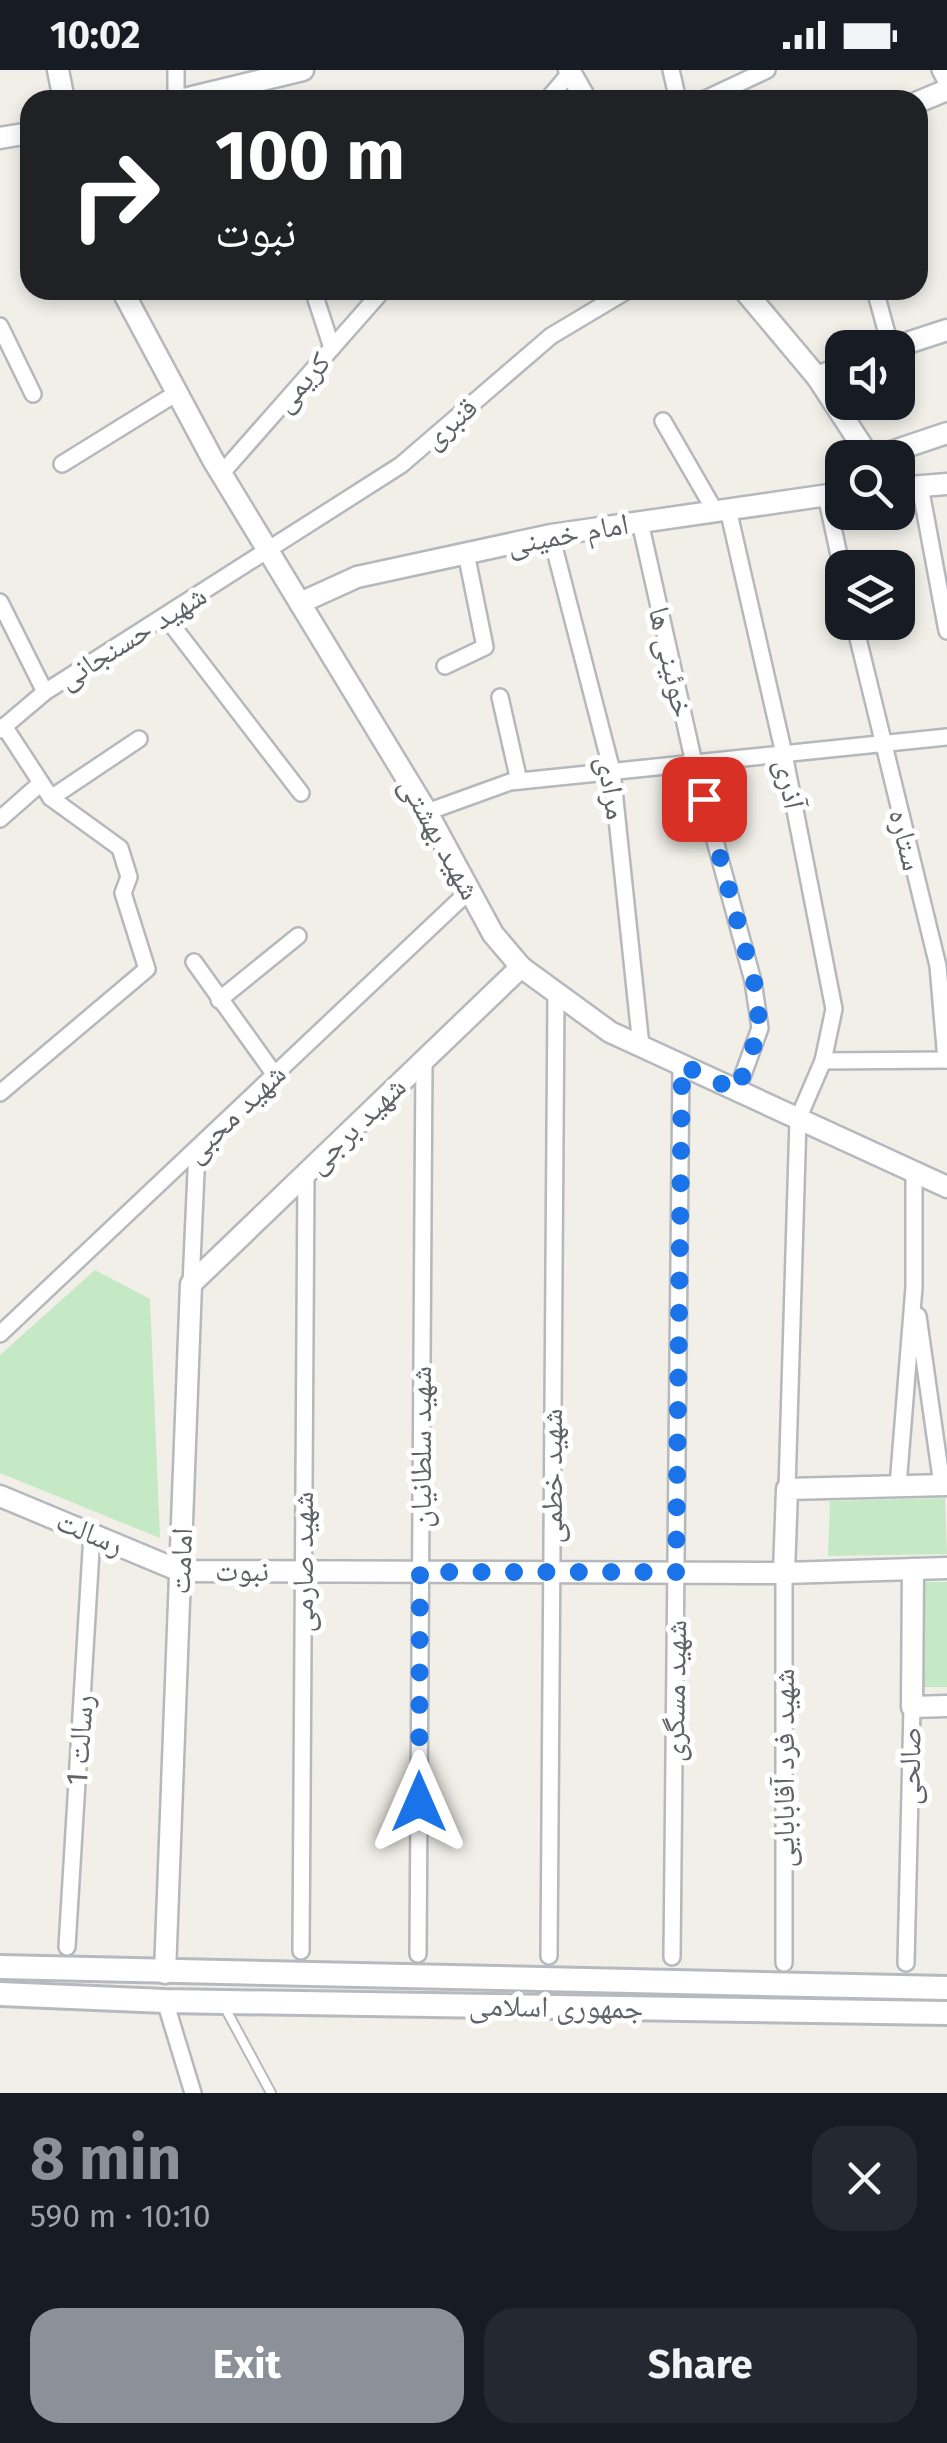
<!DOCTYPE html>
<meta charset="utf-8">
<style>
:root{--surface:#171b24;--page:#242831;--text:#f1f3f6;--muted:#9ea1a6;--accent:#8c9099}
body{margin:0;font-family:"Fira Sans","Noto Naskh Arabic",sans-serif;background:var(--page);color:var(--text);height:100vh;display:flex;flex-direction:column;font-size:38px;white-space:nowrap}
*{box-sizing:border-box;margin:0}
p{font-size:32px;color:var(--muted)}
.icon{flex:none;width:55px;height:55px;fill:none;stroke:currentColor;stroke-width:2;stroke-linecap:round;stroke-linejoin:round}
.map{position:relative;height:2023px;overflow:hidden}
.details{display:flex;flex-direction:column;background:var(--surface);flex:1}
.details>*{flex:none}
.top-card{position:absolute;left:20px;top:20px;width:908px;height:210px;border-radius:30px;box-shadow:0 5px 15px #0003;background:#202124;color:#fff;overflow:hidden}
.tools{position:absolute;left:825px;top:260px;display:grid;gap:20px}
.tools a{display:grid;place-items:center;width:90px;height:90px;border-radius:20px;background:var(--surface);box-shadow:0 5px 15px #0003;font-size:50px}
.pin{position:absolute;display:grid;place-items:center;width:85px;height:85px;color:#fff;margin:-42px;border-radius:20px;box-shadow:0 5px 15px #0006}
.me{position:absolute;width:110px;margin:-55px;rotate:0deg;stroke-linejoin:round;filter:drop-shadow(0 0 8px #0008)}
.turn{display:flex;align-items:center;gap:35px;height:210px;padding:0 30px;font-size:45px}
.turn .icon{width:130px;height:130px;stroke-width:2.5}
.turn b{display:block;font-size:70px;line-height:85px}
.round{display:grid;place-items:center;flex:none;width:105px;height:105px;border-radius:30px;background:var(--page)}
.head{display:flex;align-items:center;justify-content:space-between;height:170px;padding:0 30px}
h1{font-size:60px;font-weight:700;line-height:75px;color:var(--accent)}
.primary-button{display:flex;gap:20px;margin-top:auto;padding:20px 30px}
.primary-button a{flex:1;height:115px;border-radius:30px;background:var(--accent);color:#fff;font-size:40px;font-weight:700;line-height:115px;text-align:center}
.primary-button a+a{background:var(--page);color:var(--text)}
.status{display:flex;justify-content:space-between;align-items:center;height:70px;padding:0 50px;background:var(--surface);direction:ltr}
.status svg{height:28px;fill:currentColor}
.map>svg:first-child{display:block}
</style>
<div class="status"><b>10:02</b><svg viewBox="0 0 49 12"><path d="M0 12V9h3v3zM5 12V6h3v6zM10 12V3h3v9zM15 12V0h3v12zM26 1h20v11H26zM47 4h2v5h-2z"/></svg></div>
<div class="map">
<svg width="947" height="2023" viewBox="0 0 947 2023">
<rect width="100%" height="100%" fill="#f1efe8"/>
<g fill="#c5e8c5">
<polygon points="95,1200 150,1229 160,1468 0,1403 0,1285"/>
<polygon points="945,1428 947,1484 828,1486 830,1431"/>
<polygon points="922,1512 947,1512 947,1617 923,1617"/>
</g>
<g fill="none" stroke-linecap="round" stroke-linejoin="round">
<defs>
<polyline id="service" points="224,1936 271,2023"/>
<g id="minor">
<polyline points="176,0 176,30"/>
<polyline points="671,0 678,30"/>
<polyline points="940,0 947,13"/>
<polyline points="547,30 570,3"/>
<polyline points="703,30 767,0"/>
<polyline points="313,220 332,278"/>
<polyline points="875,220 891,278"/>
<polyline points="0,256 33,324"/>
<polyline points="663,351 715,441"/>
<polyline points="62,394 175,324"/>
<polyline points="221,404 383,220"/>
<polyline points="920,416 947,561"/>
<polyline points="826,425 842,499"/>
<polyline points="728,439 784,684 834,939 823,991"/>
<polyline points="640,452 694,693 753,911 760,958 737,1021"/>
<polyline points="551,465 612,701 641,976"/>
<polyline points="0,532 45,622"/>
<polyline points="165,546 301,723"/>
<polyline points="854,552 938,896 946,990"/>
<polyline points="445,596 485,577 466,483"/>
<polyline points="500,627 519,711"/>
<polyline points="0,660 45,622 401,395 551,266 628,220"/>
<polyline points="51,728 139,669"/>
<polyline points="427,742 510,712 947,667"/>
<polyline points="0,749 41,713"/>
<polyline points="194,892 275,1005"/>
<polyline points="219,930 298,866"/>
<polyline points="0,1023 147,899 123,823 129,807 120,778 51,728 4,656"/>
<polyline points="191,1214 197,1080"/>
<polyline points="918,1246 942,1415"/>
<polyline points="0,1264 469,821"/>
<polyline points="898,1416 914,1217 914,1102"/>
<polyline points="787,1419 798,1049 823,991 947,990"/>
<polyline points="67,1877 92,1464"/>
<polyline points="301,1881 306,1104"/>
<polyline points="418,1884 424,990"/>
<polyline points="549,1886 556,926"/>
<polyline points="672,1887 681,995"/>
<polyline points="784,1893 784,1503"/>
<polyline points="906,1893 912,1637"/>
<polyline points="165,1931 193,2023"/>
</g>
<g id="tertiary">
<polyline points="58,0 64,30"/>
<polyline points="569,0 586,30"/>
<polyline points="180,30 303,0"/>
<polyline points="918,32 947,20"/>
<polyline points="0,68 30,63"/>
<polyline points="122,220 213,390 427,742 493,864 521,897 610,962 947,1117"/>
<polyline points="744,220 817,307 870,388"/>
<polyline points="892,278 947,260"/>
<polyline points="817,307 842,297"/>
<polyline points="873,388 947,363"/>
<polyline points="898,418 947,414"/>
<polyline points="300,533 357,507 551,465 842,423"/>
<polyline points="0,1426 180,1501 784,1503 947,1498"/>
<polyline points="913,1499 912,1637 947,1636"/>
<polyline points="784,1503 787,1419 947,1415"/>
<polyline points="165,1903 191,1214 521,897"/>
</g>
<g id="secondary">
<polyline points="0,1897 947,1918"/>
<polyline points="0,1924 165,1931 947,1943"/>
</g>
</defs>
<use href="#service" stroke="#b5b8bc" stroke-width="12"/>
<use href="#minor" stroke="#b5b8bc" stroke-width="20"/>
<use href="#tertiary" stroke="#b5b8bc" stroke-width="25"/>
<use href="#secondary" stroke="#b6babf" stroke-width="28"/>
<use href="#service" stroke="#fff" stroke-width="8"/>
<use href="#minor" stroke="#fff" stroke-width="15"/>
<use href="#tertiary" stroke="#fff" stroke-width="20"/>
<use href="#secondary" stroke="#fff" stroke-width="22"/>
</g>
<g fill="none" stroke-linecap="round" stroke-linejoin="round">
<polyline stroke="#1a73e8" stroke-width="18" stroke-dasharray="0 32.4" points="419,1732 420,1502 676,1502 682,995 737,1021 760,958 754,911 704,729"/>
</g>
<g text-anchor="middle" stroke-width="10" stroke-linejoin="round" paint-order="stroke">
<g font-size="30" fill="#5f6368" stroke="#fff">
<text transform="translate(302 312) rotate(-48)" y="10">کریمی</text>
<text transform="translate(450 353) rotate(-41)" y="10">قنبری</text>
<text transform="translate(568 464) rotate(-10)" y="10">امام خمینی</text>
<text transform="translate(132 567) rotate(-32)" y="10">شهید حسنجانی</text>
<text transform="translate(671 592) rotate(77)" y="10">خوئینی ها</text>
<text transform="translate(790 714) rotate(79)" y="10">آذری</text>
<text transform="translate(612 718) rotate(81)" y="10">مرادی</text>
<text transform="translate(440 768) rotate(61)" y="10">شهید بهشتی</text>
<text transform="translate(906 770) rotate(76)" y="10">ستاره</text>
<text transform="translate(235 1043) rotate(-44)" y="10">شهید محبی</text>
<text transform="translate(356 1055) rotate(-44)" y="10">شهید برجی</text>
<text transform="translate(421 1377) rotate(-90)" y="10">شهید سلطانیان</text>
<text transform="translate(552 1406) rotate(-90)" y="10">شهید خطمی</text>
<text transform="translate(90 1463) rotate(23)" y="10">رسالت</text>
<text transform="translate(181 1491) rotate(-88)" y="10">امامت</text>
<text transform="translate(303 1492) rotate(-90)" y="10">شهید صارمی</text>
<text x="242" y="1511">نبوت</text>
<text transform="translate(675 1621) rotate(-89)" y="10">شهید مسگری</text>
<text transform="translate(80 1670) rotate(-86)" y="10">رسالت 1</text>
<text transform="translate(910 1696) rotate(-89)" y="10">صالحی</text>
<text transform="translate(784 1698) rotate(-90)" y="10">شهید فرد آقابابایی</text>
<text transform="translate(556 1937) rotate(1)" y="10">جمهوری اسلامی</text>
</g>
</g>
</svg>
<div class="tools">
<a><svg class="icon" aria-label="sound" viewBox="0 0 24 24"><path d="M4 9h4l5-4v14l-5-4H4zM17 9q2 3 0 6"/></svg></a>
<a><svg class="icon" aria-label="search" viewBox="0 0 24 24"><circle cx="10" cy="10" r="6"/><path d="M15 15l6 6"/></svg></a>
<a><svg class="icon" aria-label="layers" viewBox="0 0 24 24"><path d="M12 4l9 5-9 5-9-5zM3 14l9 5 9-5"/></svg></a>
</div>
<div class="pin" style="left:704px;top:729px;background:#d93025"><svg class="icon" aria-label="arrive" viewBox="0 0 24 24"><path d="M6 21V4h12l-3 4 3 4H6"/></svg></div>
<svg class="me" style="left:419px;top:1732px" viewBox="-20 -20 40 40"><path d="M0-17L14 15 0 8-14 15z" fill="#1a73e8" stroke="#fff" stroke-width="4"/></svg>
<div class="top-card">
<div class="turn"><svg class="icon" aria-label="right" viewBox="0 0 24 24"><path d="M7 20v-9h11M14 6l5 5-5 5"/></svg><div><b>100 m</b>نبوت</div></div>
</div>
</div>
<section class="details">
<div class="head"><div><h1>8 min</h1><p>590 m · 10:10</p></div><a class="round"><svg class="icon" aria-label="close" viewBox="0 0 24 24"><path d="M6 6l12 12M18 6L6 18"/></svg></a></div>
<div class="primary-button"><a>Exit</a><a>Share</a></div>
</section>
